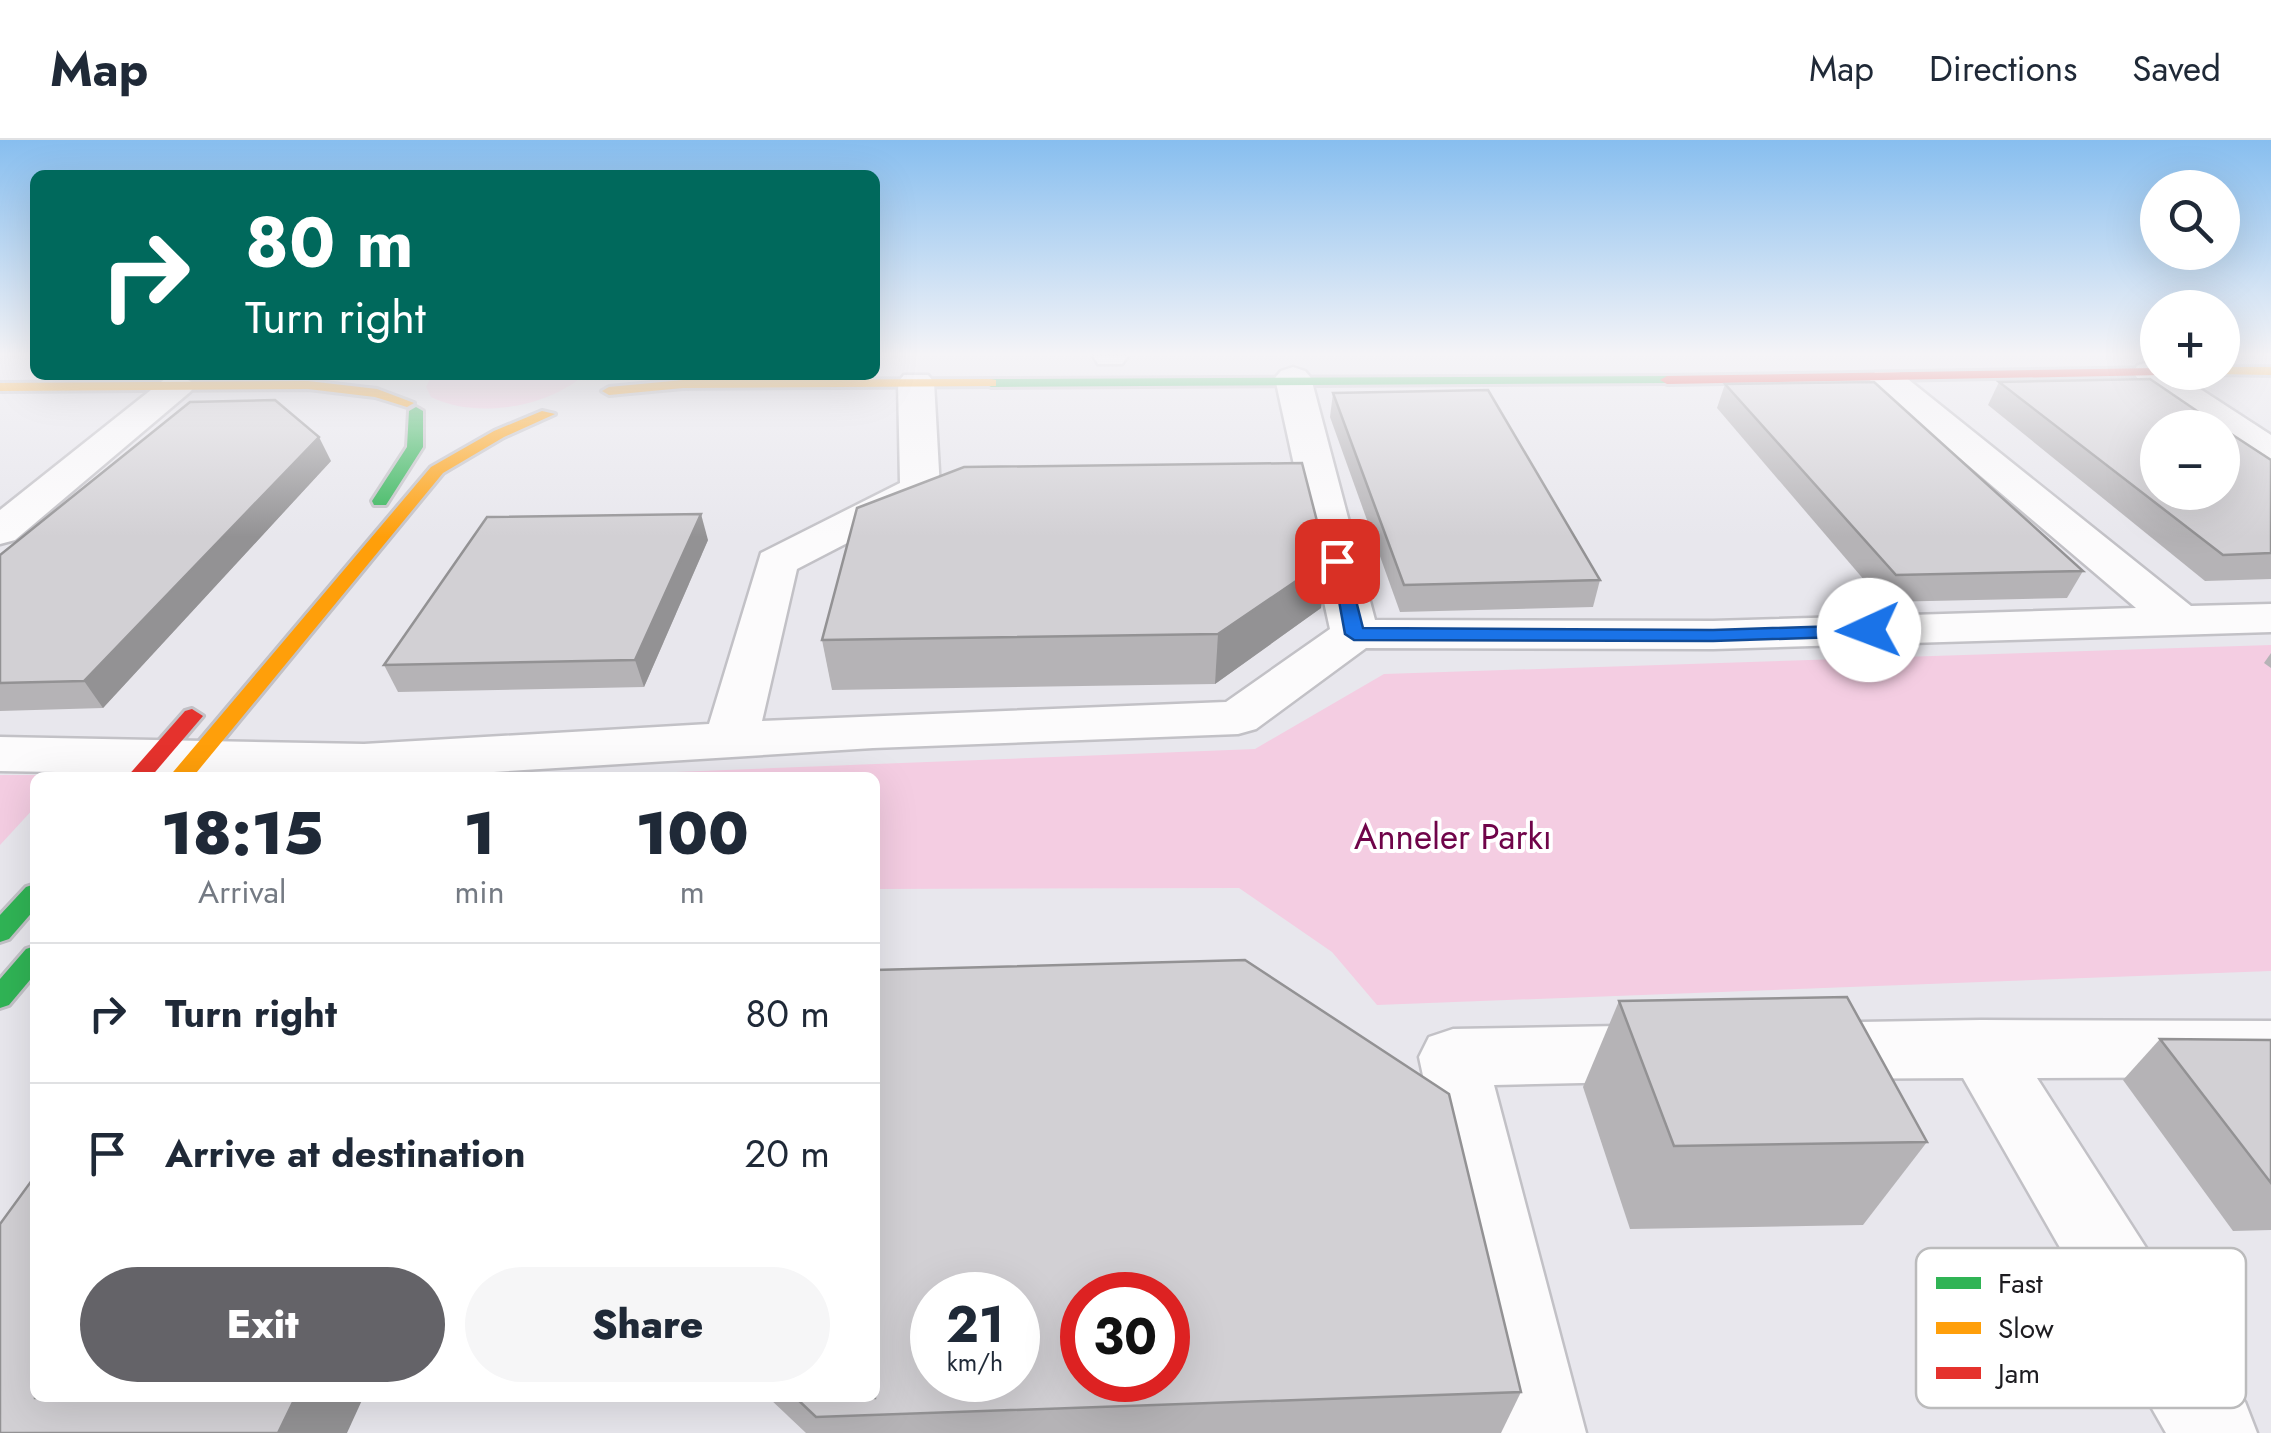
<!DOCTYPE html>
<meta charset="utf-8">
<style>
:root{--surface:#fff;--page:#f6f6f7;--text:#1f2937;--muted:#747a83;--line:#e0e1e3;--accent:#646368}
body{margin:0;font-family:Jost,sans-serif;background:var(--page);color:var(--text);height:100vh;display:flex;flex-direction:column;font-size:38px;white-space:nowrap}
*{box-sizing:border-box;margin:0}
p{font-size:32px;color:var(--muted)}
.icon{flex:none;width:55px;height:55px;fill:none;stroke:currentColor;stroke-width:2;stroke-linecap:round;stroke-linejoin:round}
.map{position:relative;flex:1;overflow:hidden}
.details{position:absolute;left:30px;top:632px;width:850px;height:630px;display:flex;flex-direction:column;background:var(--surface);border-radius:15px;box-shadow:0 10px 40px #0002}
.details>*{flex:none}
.guide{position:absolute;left:30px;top:30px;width:850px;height:210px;border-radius:15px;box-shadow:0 10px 40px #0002;background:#00695c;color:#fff;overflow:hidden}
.tools{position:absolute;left:2140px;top:30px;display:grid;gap:20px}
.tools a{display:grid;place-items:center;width:100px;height:100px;border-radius:50%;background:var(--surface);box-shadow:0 10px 40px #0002;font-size:50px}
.speed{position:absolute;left:910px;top:1132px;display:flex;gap:20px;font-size:50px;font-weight:700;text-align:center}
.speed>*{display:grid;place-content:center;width:130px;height:130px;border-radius:50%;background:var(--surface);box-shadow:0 10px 40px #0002;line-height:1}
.speed small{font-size:25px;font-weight:400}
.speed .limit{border:15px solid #d22;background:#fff;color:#111}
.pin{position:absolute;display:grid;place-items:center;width:85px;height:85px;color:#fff;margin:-42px;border-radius:20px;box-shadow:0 5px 15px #0006}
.me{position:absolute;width:110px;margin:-55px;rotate:268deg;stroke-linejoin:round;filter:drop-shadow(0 0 8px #0008)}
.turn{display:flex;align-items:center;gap:35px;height:210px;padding:0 50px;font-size:45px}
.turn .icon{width:130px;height:130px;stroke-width:2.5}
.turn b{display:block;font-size:70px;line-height:85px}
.eta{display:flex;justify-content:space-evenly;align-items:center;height:170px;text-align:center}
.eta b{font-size:60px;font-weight:800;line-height:70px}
.primary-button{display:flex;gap:20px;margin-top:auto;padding:20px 50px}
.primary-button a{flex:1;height:115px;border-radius:60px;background:var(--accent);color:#fff;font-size:40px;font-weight:800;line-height:115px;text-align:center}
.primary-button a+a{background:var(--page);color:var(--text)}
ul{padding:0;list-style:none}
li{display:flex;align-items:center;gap:30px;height:140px;padding:0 50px;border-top:2px solid var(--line)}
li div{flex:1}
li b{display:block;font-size:38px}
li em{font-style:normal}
header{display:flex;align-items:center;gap:60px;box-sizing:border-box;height:140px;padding:0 50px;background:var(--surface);border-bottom:2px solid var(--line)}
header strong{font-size:48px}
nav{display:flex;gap:55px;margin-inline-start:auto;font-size:35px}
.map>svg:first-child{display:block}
</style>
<header>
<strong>Map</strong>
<nav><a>Map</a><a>Directions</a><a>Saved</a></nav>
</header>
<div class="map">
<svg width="2271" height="1293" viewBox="0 0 2271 1293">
<rect width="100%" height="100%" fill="#e8e7ed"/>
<g fill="#f4cde2">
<path d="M 432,235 L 584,235 C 547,268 475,279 431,257 L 426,247 Z"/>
<polygon points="2271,505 2271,831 1377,865 1332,812 1239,748 875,749 875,638 522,638 1255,609 1384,534"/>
<polygon points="0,635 65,635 35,638 35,667 0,705"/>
</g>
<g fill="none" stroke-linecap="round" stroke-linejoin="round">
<defs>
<g id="street">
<polygon points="1093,216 1127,216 1127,217 1122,224 1098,224"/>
<polygon points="2150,222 2158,223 2158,232 2174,232 2271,295 2271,324 2257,320 2222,297 2222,288 2209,288 2138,239 2133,232 2138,225"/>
<polygon points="1293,227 1305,231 1311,238 1375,480 1713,481 2136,468 1875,246 1869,239 1875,232 1899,232 2191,466 2271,464 2271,492 1713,509 1366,508 1256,589 1238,594 873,608 398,638 0,631 0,597 364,604 709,584 761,413 900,343 898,242 904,235 928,235 934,242 940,349 934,358 797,429 762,581 1226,562 1330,489 1275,238 1281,231"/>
<polygon points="180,235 196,245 190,252 15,400 0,404 0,370 166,238"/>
<polygon points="1981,880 2271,881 2271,937 2037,938 2245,1262 2257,1293 2166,1293 1963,938 1799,939 1775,931 1765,911 1775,891 1799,883"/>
<polygon points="1673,885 1697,893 1707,913 1697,933 1673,941 1494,945 1586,1293 1500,1293 1419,917 1429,897 1453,889"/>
</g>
<g id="fast">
<polygon points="1667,236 1672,237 1672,243 991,247 984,243 991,239"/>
<polygon points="416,267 423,271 423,307 386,365 374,365 372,361 407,307 409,271"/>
<polygon points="35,744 35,769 9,799 0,802 0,775 26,747"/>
<polygon points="35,806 35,834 9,865 0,868 0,839 26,809"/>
</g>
<g id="slow">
<polygon points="2222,227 2271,227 2271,235 2217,234 2222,232"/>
<polygon points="991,239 996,240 996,246 683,248 609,255 602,251 609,247 683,240"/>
<polygon points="308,241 377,249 414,263 407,267 375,257 308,249 0,251 0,243"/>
<polygon points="542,271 555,274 504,297 443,333 192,638 168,638 431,327 494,291"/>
</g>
<g id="jam">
<polygon points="2158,228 2158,232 2165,232 2163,235 1667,244 1660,240 1667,236"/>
<polygon points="192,569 203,576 150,638 126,638 185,571"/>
</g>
</defs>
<use href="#street" stroke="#c2c1c6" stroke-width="5"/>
<use href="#fast" stroke="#c2c1c6" stroke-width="6"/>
<use href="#slow" stroke="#c2c1c6" stroke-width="6"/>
<use href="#jam" stroke="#c2c1c6" stroke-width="6"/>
<use href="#street" fill="#fcfbfc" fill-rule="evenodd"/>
<use href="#fast" fill="#30b455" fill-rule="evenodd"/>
<use href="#slow" fill="#ff9f0a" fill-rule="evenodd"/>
<use href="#jam" fill="#e5322d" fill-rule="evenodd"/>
</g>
<g fill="#b5b3b6">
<polygon points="1999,242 2271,320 2271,439 2205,441 1988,265"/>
<polygon points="1725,244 2083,431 2067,458 1883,462 1717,268"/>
<polygon points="1333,253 1600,440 1593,467 1400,472 1330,277"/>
<polygon points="331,321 103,568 0,571 0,415"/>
<polygon points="708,400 644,547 398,552 384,525"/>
<polygon points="1327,420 1321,468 1215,544 832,550 822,500"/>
<polygon points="2271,513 2271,528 2264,523"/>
<polygon points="1619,861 1927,1002 1863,1085 1630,1089 1583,947"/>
<polygon points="2160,899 2271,900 2271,1090 2233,1091 2123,940"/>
<polygon points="1521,1252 1501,1293 806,1293 769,1258"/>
</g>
<g fill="#939294">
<polygon points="319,297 331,321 103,568 84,541"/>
<polygon points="701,374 708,400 644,547 635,520"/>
<polygon points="1327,420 1321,468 1215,544 1218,494"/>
<polygon points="295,1258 363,1258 347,1293 278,1293"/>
</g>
<g fill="#d2d0d4" stroke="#939294" stroke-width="2.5" fill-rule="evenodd">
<polygon points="2150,239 2222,288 2158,288 2158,352 2222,352 2222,288 2271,320 2271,413 2223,415 1999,242"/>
<polygon points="1874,242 2083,431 1896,435 1725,244"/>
<polygon points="1488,250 1600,440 1404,445 1333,253"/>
<polygon points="275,260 319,297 84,541 0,543 0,415 190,262"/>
<polygon points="1302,323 1327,420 1218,494 822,500 857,368 964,327"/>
<polygon points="701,374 635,520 384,525 487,377"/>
<path d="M 1245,820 L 1449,954 L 1521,1252 L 816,1277 L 796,1258 L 875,1258 L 875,830 ZM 932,1155 L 1018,1155 L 1018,1240 L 932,1240 ZM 1082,1155 L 1168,1155 L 1168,1240 L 1082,1240 Z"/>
<polygon points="1847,857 1927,1002 1674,1006 1619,861"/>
<polygon points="2160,899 2271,900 2271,1043"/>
<polygon points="35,1036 35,1258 295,1258 278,1293 0,1293 0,1084"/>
</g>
<linearGradient id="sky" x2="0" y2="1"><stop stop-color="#87beef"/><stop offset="0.54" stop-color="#f5f4f7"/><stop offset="1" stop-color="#f5f4f7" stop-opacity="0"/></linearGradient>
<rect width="2271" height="397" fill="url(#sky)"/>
<polygon fill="#1a73e8" stroke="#114b97" stroke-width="2.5" points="1331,417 1346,421 1363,488 1713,490 1869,485 1879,490 1869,496 1713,501 1354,500 1345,494"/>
<g text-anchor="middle" stroke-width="8" stroke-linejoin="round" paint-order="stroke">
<g font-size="35" fill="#6f0449" stroke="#fff">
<text x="1453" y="709">Anneler Parkı</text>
</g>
</g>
<rect x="1916" y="1108" width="330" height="160" rx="15" fill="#fff" stroke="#bbbbbc" stroke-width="2.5"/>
<rect x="1936" y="1137" width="45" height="12" fill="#30b455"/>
<rect x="1936" y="1182" width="45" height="12" fill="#ff9f0a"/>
<rect x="1936" y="1227" width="45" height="12" fill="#e5322d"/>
<g font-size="28" fill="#1d1c20">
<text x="1998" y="1153">Fast</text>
<text x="1998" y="1198">Slow</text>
<text x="1998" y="1243">Jam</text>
</g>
</svg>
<div class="tools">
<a><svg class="icon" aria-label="search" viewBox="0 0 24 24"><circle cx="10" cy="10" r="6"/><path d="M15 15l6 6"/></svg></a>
<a>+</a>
<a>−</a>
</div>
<div class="speed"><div>21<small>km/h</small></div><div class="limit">30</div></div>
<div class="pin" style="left:1337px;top:421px;background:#d93025"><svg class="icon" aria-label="arrive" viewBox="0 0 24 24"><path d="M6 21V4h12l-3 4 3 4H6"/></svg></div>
<svg class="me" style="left:1869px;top:490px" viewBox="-20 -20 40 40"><circle r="19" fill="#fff"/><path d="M0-13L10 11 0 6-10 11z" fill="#1a73e8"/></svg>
<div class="guide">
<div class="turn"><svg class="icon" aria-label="right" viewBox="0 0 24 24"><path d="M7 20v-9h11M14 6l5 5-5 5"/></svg><div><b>80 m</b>Turn right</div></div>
</div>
<section class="details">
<div class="eta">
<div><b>18:15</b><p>Arrival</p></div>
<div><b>1</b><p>min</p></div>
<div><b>100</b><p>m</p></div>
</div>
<ul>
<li><svg class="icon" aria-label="right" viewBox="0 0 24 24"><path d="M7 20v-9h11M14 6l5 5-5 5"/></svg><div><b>Turn right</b></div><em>80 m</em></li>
<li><svg class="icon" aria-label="arrive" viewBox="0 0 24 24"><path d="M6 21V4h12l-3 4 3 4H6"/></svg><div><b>Arrive at destination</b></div><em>20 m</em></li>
</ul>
<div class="primary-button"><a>Exit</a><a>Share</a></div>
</section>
</div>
